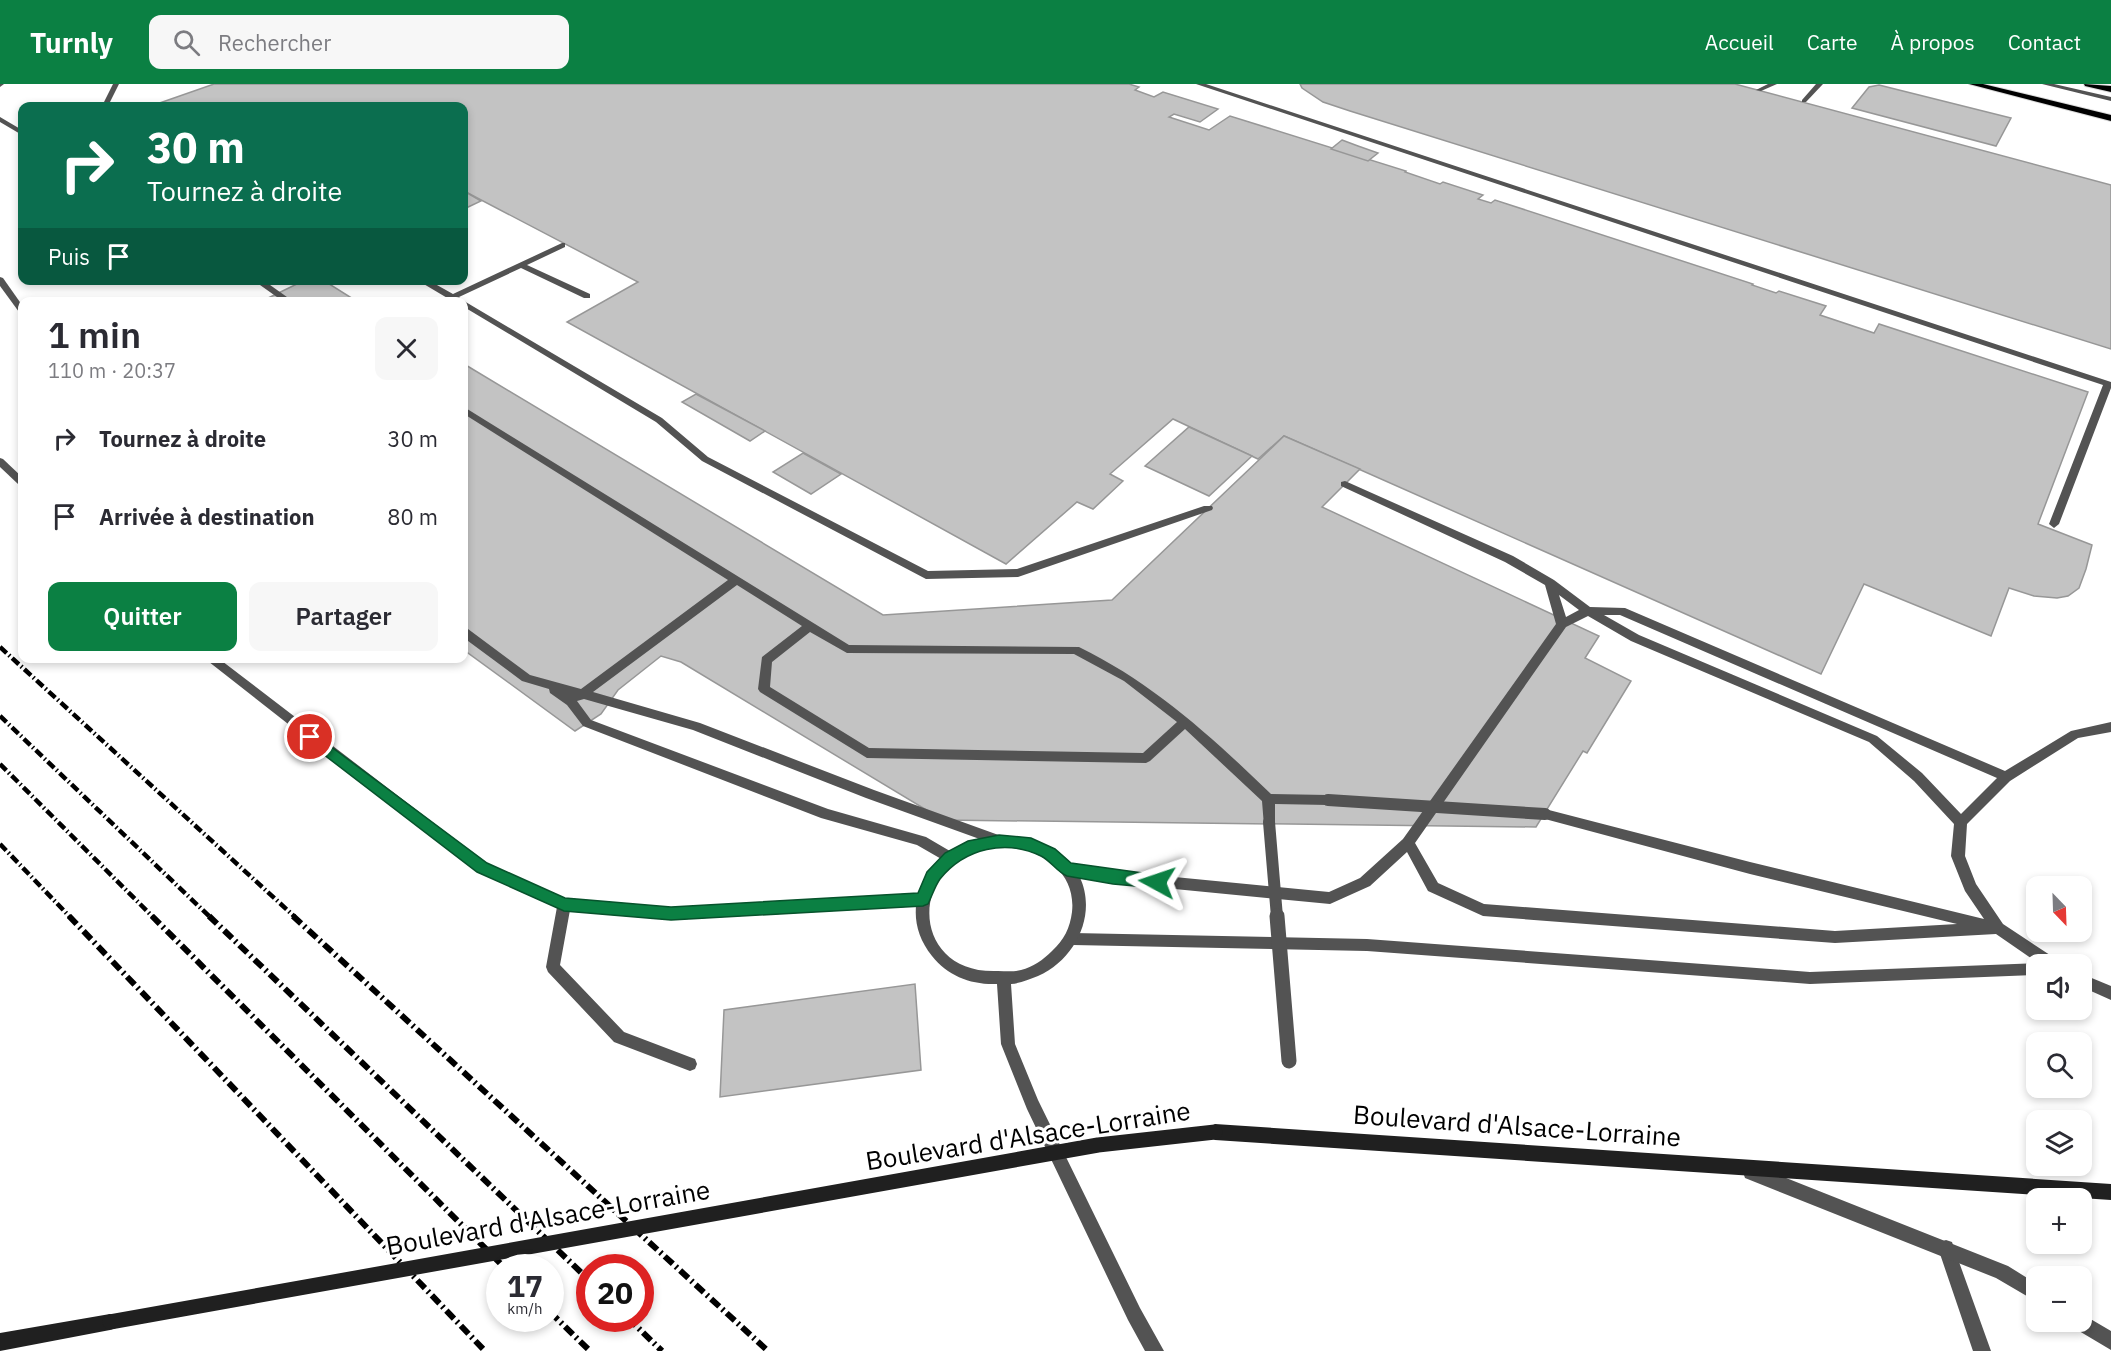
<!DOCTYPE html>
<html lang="fr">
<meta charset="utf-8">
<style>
:root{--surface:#fff;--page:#f7f7f7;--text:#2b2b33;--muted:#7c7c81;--accent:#0b8043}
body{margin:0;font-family:"IBM Plex Sans",sans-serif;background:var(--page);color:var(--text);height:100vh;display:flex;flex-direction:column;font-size:22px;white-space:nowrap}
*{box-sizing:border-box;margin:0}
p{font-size:20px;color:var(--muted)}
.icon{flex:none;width:33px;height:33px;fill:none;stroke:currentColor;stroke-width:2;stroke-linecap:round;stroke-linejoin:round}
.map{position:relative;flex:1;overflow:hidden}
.sheet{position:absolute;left:18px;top:213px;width:450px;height:366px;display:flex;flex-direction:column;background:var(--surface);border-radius:12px;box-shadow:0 3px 9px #0003}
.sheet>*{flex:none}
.hud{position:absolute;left:18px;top:18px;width:450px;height:183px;border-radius:12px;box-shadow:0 3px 9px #0003;background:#0b6e4f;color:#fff;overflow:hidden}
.needle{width:39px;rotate:157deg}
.fabs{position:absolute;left:2026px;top:792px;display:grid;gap:12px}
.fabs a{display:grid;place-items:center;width:66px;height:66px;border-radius:12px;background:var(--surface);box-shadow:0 3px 9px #0003;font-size:30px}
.speed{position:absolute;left:486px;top:1170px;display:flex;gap:12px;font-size:30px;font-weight:700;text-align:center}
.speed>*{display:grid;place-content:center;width:78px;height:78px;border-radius:50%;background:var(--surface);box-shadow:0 3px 9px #0003;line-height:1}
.speed small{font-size:15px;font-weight:400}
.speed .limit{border:9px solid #d22;background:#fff;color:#111}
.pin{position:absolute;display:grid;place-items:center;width:51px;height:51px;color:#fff;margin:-26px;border:3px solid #fff;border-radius:50%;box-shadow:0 2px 6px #0007}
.me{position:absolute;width:66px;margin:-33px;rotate:275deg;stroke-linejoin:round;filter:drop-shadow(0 0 4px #0008)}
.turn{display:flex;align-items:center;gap:21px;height:126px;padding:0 30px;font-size:27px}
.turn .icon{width:78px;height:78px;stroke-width:2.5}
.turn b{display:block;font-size:42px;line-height:51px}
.then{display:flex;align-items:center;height:57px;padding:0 30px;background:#0003;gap:12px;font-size:22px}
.round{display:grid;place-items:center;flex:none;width:63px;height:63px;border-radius:12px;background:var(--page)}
.headline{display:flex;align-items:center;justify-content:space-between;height:102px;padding:0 30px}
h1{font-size:36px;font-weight:600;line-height:45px}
.button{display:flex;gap:12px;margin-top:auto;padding:12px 30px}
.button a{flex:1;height:69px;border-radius:12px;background:var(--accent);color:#fff;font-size:24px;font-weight:600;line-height:69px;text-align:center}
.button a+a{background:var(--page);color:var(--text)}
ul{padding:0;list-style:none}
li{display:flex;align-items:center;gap:18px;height:78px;padding:0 30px}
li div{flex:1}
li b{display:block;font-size:22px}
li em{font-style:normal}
header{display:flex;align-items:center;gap:36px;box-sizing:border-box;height:84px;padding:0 30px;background:var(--accent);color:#fff}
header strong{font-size:28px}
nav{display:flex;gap:33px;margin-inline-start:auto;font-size:21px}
.search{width:420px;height:54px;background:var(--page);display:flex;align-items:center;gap:15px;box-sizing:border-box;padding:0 21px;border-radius:12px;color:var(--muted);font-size:22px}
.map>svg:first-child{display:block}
</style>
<header>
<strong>Turnly</strong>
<div class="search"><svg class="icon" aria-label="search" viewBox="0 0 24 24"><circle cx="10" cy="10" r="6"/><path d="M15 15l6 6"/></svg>Rechercher</div>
<nav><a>Accueil</a><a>Carte</a><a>À propos</a><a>Contact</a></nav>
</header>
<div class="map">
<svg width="2111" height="1267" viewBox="0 0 2111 1267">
<rect width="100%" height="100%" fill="#fff"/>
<g fill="#c3c3c3" stroke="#979797" stroke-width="1.5">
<polygon points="214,0 1129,0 1139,3 1135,6 1154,13 1163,8 1218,25 1200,38 1174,30 1169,33 1209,46 1230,32 1406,87 1405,88 1440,100 1443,98 1483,111 1478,115 1491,119 1495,116 1753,200 1752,201 1776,209 1779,207 1826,222 1820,231 1874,249 1879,240 2088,308 2038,440 2092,461 2086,485 2079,504 2068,512 2057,514 2034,512 2009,504 1991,552 1864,500 1821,590 1284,352 1258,375 1173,335 1110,390 1123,397 1093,425 1077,418 1006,480 567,238 638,198 464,107 464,22 151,22"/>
<polygon points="1300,0 1735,0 2111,101 2111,265 1350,27 1323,18 1302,4"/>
<polygon points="1879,1 2011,34 1996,62 1852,24 1869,3"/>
<polygon points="1342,56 1358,62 1378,69 1368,77 1331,65"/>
<polygon points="464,107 481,117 464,125"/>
<polygon points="305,196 323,196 358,218 260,218"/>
<polygon points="464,280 883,531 1112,516 1284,352 1360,385 1322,423 1599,552 1585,574 1631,597 1587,669 1583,667 1536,743 943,736 681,578 661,572 618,606 601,630 575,647 464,566"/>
<polygon points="696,310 765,347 750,357 682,318"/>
<polygon points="1189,343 1252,372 1209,412 1145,382"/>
<polygon points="803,369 841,390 811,410 773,388"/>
<polygon points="915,900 921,986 720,1013 724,926"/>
</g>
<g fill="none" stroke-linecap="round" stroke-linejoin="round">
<defs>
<g id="primary">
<polygon points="1969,0 1983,0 2111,31 2111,37"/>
<polygon points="2084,0 2111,2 2111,8 2085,2"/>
</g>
</defs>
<use href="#primary" stroke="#dbdbdb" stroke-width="2"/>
<g fill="#535353" fill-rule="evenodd">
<polygon points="0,0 4,0 0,3"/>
<polygon points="113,0 119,0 108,22 102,22"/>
<polygon points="1196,0 1206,0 2111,298 2111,304 2059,440 2054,444 2049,440 2103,301"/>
<polygon points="0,33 22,46 22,51 0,38"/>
<polygon points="562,159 565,159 565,163 527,181 590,210 590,214 584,214 521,184 459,213 463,218 454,218 417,196 428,196 453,210"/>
<polygon points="0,193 3,194 22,221 22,228 19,228 0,202"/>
<polygon points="253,196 263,196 294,218 284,218"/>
<polygon points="464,217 662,334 708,373 928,487 1017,485 1204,422 1212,422 1213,424 1212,426 1018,493 926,495 702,377 656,338 464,223"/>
<path d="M 464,323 L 849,561 L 1079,563 C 1153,599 1212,653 1271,710 L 1328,711 L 1332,712 L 1334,716 L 1332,720 L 1328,721 L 1275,720 L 1275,738 L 1274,742 L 1269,743 L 1264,742 L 1262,717 L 1185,645 L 1150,677 L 1146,679 L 867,674 L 760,608 L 758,605 L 762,573 L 802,542 L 737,501 L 593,608 L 700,639 L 874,706 L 1004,753 L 1006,757 L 1004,761 L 999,762 L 866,714 L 693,646 L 584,615 L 577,617 L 591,636 L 828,725 L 926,753 L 955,770 L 957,774 L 955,778 L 950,780 L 917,761 L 821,734 L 583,642 L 567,621 L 550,609 L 549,605 L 522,597 L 464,554 L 464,544 L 468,545 L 530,591 L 581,605 L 728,496 L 464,330 ZM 810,548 L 847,569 L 1074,570 L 1124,597 L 1177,638 L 1143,669 L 869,664 L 770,603 L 772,578 Z"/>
<polygon points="0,374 3,375 22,393 22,401 18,400 0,383"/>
<path d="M 1345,397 L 1513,472 L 1554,496 L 1590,523 L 1625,524 L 2005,687 L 2071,647 L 2111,638 L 2111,648 L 2078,654 L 2010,697 L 1967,740 L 1965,772 L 1976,800 L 2003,840 L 2056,875 L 2058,880 L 2037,880 L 2037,891 L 1810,900 L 1367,867 L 1073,861 L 1068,859 L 1066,855 L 1068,851 L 1073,849 L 1367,855 L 1810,888 L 2038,879 L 1996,850 L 1835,859 L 1483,832 L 1428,807 L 1407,768 L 1370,802 L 1330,820 L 1113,799 L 1062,789 L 1060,785 L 1062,781 L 1067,779 L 1113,787 L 1329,808 L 1360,794 L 1403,755 L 1556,540 L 1545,501 L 1505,478 L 1341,402 L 1341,398 ZM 1559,511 L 1579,526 L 1566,533 ZM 1604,531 L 1620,531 L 1997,694 L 1961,730 L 1922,689 L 1877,652 L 1639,551 ZM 1588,532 L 1631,557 L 1869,658 L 1914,697 L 1954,740 L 1951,772 L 1965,807 L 1984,835 L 1750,778 L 1545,725 L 1540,726 L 1539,730 L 1540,734 L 1545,735 L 1750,790 L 1957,840 L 1835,847 L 1484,820 L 1438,799 L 1415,759 L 1566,543 Z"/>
<polygon points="204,574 218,574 487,780 565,814 671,824 923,810 928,812 930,816 928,820 923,822 671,836 570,826 560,881 624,948 695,975 697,980 695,985 690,987 614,958 548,888 546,883 557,823 477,788"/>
<polygon points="2082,890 2111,902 2111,916 2082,903"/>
<polygon points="1946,1156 1952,1158 1954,1164 1991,1267 1973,1267 1938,1164 1940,1158"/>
</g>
<g fill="#535353" fill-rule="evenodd">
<polygon points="1768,0 1777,0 1761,7 1756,6"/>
<polygon points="1816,0 1823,0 1806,18 1802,18 1802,16"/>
<polygon points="2042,0 2054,0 2111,13 2111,17"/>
<path d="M 999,752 C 1019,752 1043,756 1060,769 C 1106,805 1086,871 1038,892 C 1028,896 1021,899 1011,900 L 1015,960 L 1038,1016 L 1140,1224 L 1164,1267 L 1145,1267 L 1128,1236 L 1027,1025 L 1001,960 L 997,900 C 971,901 948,892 932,872 C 898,830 921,778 967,758 C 977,754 988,753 999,752 ZM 992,763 C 1032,759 1077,783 1072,828 C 1070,844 1064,856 1052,867 C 1043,876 1033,883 1021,886 C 1014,888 1005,887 998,887 C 908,891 907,775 992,763 Z"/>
<polygon points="1751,1080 2008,1182 2037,1200 2037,1218 1996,1194 1745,1094 1743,1088 1745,1082"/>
<polygon points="2082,1230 2111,1247 2111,1266 2074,1244 2072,1238 2082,1238"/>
</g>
<g fill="#202020" fill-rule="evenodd">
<polygon points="1215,1040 2111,1100 2111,1116 1215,1056 1210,1053 1207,1048 1210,1043"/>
<polygon points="110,1230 116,1232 118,1238 116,1244 110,1246 0,1267 0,1249"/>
</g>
<use href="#primary" fill="#000" fill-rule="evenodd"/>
<g stroke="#000" stroke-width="4.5" stroke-dasharray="9 3 1.5 3" stroke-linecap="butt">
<polyline points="0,563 295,833"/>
<polyline points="0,632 210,833"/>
<polyline points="0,680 153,833"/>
<polyline points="0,760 70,833"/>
</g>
<g stroke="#000" stroke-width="6" stroke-dasharray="11 4 2 4" stroke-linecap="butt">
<polyline points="69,832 485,1267"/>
<polyline points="152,832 505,1184"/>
<polyline points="209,832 590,1197"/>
<polyline points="293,832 768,1267"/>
<polyline points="550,1228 590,1267"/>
<polyline points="628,1234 662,1267"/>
</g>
<g stroke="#535353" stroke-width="12">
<polyline points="1328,716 1545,730"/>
<polyline points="1269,738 1277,833"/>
</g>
<polyline stroke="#535353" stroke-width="15" points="1277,832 1289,977"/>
<polyline stroke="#202020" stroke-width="15" points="110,1238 1098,1061 1215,1048"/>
</g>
<path fill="#0b8043" stroke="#07532c" stroke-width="1.5" d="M 310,647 L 487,779 L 565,814 L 671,823 L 918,809 L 927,788 L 945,769 L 968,757 L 999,751 L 1031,754 L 1055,765 L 1071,779 L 1157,791 L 1162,793 L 1164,798 L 1162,802 L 1157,804 L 1113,800 L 1067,792 C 1057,788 1051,777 1041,772 C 1006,755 965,764 940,795 C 935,802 932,812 928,820 L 923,822 L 671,836 L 564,827 L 477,788 L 306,657 L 304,653 Z"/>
<g text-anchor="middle" stroke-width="6" stroke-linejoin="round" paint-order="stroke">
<g font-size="26" fill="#000" stroke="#fff">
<text transform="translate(1517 1042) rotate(4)" y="9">Boulevard d'Alsace-Lorraine</text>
<text transform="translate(1028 1052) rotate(-9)" y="9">Boulevard d'Alsace-Lorraine</text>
<text transform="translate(548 1134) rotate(-10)" y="9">Boulevard d'Alsace-Lorraine</text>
</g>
</g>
</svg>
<div class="fabs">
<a><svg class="needle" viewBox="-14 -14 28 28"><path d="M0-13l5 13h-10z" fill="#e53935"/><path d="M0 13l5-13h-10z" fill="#7c7c81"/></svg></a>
<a><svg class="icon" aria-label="sound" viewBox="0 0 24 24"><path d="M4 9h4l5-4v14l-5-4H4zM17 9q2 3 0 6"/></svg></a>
<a><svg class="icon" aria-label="search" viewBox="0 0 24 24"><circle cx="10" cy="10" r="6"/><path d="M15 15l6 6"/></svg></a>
<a><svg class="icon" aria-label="layers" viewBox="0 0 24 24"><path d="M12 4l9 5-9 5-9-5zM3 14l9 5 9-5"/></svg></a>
<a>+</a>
<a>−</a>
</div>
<div class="speed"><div>17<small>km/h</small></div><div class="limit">20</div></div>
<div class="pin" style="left:310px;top:653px;background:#d93025"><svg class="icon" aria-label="arrive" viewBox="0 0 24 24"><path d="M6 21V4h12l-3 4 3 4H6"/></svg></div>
<svg class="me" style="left:1157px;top:798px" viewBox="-20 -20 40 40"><path d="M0-17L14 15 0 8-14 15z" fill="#0b8043" stroke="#fff" stroke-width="4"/></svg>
<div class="hud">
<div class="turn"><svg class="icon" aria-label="right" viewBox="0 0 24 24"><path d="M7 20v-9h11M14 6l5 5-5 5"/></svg><div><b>30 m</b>Tournez à droite</div></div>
<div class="then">Puis<svg class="icon" aria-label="arrive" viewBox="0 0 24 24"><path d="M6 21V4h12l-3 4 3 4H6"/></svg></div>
</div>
<section class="sheet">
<div class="headline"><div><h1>1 min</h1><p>110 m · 20:37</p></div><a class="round"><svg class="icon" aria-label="close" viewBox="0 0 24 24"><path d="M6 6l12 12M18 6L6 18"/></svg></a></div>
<ul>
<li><svg class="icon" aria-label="right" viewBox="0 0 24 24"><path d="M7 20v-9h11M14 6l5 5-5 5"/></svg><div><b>Tournez à droite</b></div><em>30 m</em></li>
<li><svg class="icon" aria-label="arrive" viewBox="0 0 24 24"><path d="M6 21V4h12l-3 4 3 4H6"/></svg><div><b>Arrivée à destination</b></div><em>80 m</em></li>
</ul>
<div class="button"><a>Quitter</a><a>Partager</a></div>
</section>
</div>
